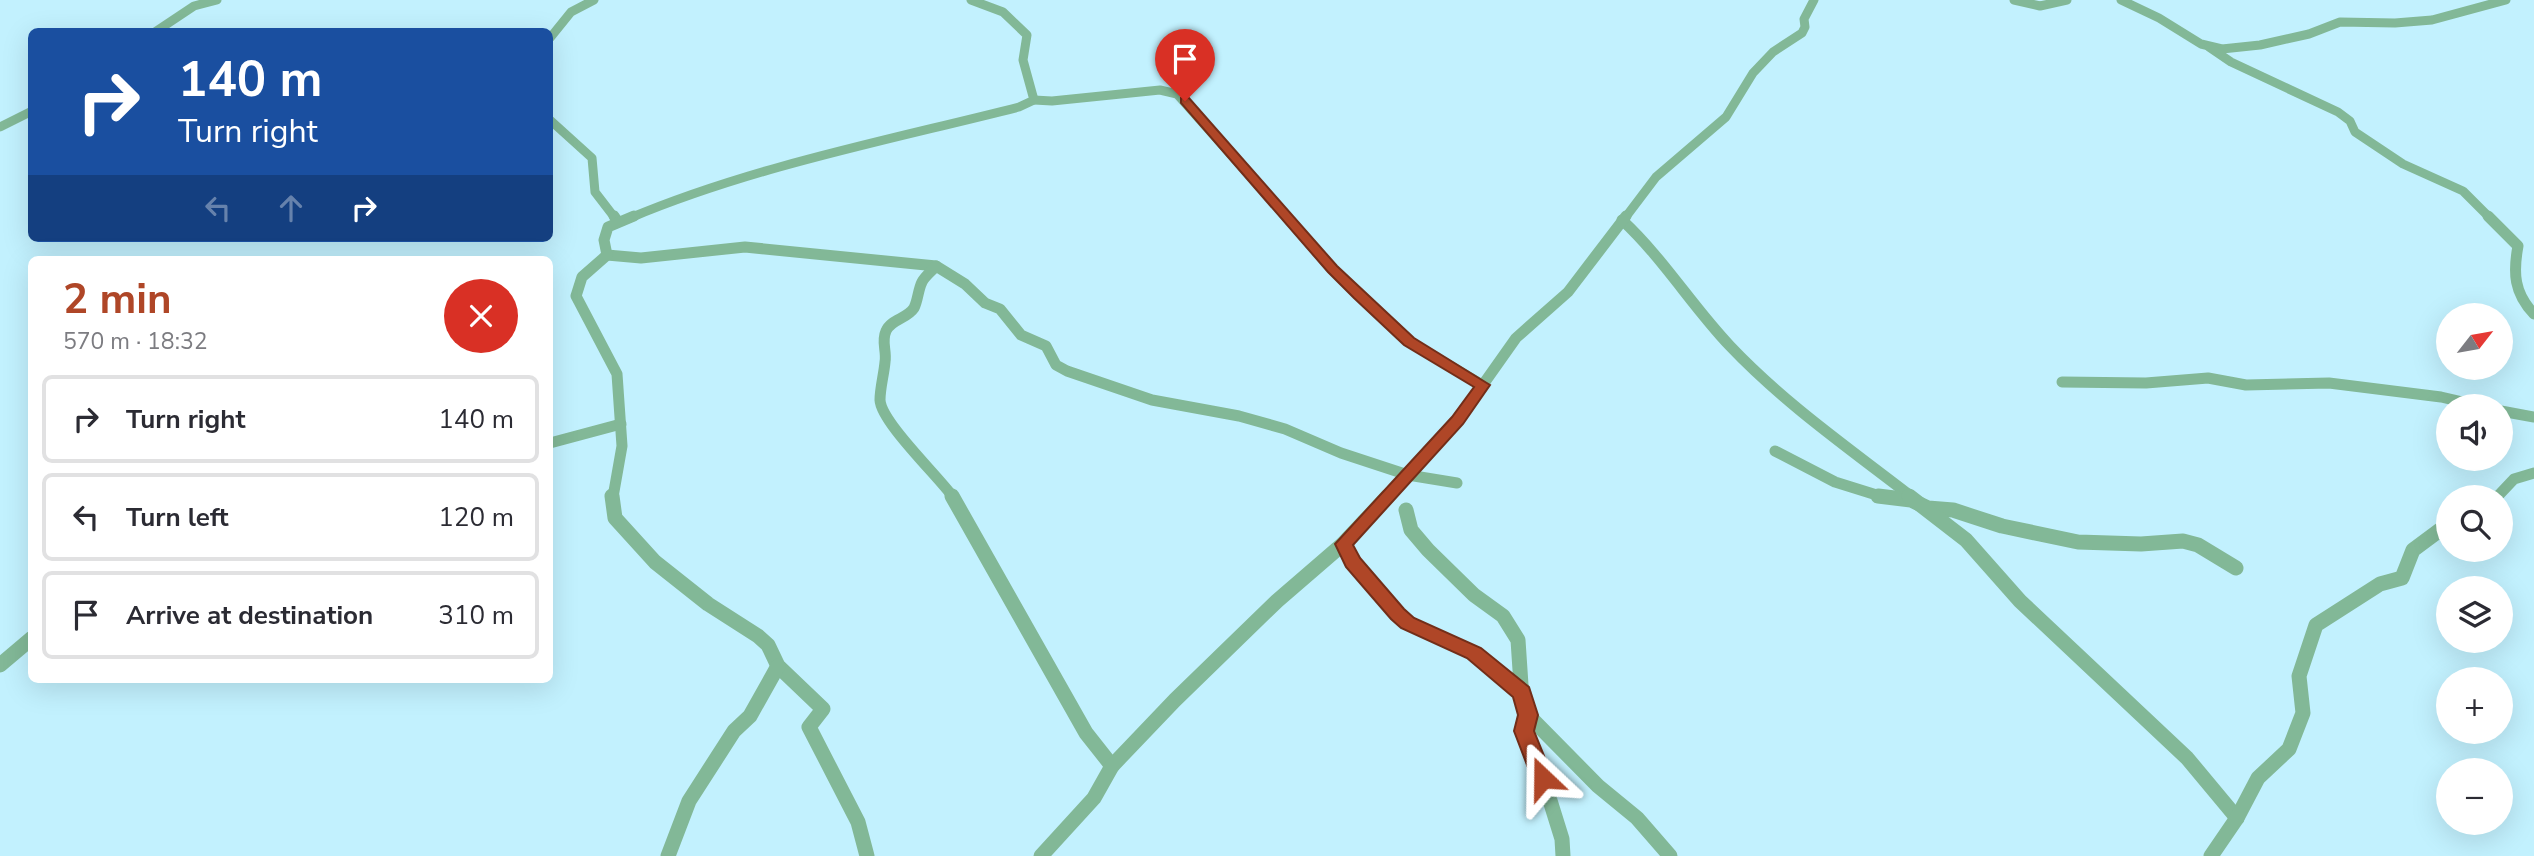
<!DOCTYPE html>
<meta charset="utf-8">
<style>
:root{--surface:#fff;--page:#f7f7f7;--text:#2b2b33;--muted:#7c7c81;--line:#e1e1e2;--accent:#af4627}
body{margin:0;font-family:"Nunito Sans",sans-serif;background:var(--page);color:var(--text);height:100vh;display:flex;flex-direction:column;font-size:26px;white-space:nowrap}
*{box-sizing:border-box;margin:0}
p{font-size:23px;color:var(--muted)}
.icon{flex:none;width:38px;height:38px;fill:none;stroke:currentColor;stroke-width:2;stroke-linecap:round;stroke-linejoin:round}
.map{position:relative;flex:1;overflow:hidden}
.details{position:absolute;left:28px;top:256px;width:525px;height:427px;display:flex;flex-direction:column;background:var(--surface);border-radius:10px;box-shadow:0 7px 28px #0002}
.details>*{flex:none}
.guide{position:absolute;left:28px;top:28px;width:525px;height:214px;border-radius:10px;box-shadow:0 7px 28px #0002;background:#1a4fa0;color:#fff;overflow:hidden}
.needle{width:46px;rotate:59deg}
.controls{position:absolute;left:2436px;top:303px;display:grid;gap:14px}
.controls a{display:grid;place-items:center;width:77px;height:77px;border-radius:50%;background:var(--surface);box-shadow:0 7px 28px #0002;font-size:35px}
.pin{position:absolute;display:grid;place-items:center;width:60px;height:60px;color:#fff;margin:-72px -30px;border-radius:50% 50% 50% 0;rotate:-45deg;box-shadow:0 0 7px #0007}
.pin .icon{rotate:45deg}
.me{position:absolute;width:77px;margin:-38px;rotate:337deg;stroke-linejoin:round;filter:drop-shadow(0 0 5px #0008)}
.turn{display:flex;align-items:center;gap:24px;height:147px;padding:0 35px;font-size:32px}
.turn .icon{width:91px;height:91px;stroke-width:2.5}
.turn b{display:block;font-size:49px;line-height:60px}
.lanes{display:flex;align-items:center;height:66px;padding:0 35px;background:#0003;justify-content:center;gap:35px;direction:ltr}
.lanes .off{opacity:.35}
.round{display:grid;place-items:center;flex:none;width:74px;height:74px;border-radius:37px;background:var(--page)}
.summary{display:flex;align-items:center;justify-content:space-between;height:119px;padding:0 35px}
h1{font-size:42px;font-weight:700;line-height:52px;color:var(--accent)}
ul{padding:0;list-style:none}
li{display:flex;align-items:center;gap:21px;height:88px;margin:0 14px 10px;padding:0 21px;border:4px solid var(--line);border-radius:10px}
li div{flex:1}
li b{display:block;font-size:26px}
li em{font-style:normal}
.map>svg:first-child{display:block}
</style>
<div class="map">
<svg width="2534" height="856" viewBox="0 0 2534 856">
<rect width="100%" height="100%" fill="#c2f1fe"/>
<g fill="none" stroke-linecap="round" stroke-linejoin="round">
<g stroke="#82b897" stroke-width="9">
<polyline points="2014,0 2040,6 2067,0"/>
<polyline points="2121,0 2159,18 2201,44 2222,49 2260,45 2309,34 2340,22 2395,23 2432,20 2506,0"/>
<polyline points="155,32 194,6 217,0"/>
<polyline points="550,38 571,12 594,0"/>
<polyline points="2209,47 2231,62 2338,112 2350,121 2355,132 2403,164 2463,191 2490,218"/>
<polyline points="1034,100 1052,101 1160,90 1177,94 1287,218"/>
<polyline points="550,120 592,158 595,192 615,218"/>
<polyline points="0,127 32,111"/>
<path d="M 630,218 C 754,166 889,140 1019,107 L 1034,100 L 1023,60 L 1027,35 L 1003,12 L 971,0"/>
<polyline points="1625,218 1656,177 1726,117 1753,73 1773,52 1802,33 1805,27 1804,19 1814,0"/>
</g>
<g stroke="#82b897" stroke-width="11">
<polyline points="614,216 618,222"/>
<polyline points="1286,216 1332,269 1409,342 1482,385"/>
<path d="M 2488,216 L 2518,246 C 2513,273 2514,293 2534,314"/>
<path d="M 1622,220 C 1663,258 1692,306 1730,346 C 1784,403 1850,449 1912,497"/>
<polyline points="607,255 641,258 745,247 936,266 965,284 985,303 1000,309 1021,335 1046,346 1056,365 1067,371 1152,400 1239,416 1285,429 1341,453 1408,475 1457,483"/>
<path d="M 936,266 C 932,271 925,276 922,282 C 918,290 918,300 914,308 C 907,319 891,319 886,331 C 881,342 887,351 885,362 C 884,374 880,388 880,400 C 881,422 938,476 953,497"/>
<polyline points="2062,382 2146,383 2208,378 2246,385 2329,383 2441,397 2480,406"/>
<polyline points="2501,411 2534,417"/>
<polyline points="550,443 621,424"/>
<polyline points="1775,451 1835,482 1883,497"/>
<polyline points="613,497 622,446 617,374 576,296 582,277 607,255 604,240 608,227 634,216"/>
<polyline points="1386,497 1458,420 1516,338 1568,292 1626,216"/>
<polyline points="2497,497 2514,479 2534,473"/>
</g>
<g stroke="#82b897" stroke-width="15">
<polyline points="612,496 615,518 655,562 708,604 758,636 768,645 778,666 823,709 809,727 858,822 867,856"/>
<polyline points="952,496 1086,733 1112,766"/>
<polyline points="1878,496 1911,500 1928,508 1953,510 2002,526 2078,542 2141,544 2183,541 2198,545 2236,568"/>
<polyline points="1909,496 1966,540 2020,601 2187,758 2237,818"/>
<polyline points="1406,510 1411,530 1428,550 1474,595 1503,616 1518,640 1521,685 1528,715 1524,731 1543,778 1562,839 1563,856"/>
<polyline points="1343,544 1353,562 1397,614 1408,623 1474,653 1522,693"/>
<polyline points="0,665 32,638"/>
<polyline points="1528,715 1598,786 1637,818 1670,856"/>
<polyline points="668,856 689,801 734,731 750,716 778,666"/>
<polyline points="1041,856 1094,798 1112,766 1175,700 1277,601 1343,544 1388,496"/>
<polyline points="2211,856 2237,818 2258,778 2289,749 2303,713 2299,676 2316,625 2380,584 2402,578 2413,550 2448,524"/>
</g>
</g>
<polygon fill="#af4627" stroke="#722e19" stroke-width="2" points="1181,98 1189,98 1337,266 1414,338 1490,385 1463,424 1353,545 1360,558 1404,609 1414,618 1481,648 1529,687 1538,715 1534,731 1553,778 1550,784 1543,787 1536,784 1532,778 1514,731 1518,715 1513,697 1467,658 1401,628 1391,619 1346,567 1335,544 1452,417 1474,387 1404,345 1354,298 1328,272 1181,103"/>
</svg>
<div class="controls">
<a><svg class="needle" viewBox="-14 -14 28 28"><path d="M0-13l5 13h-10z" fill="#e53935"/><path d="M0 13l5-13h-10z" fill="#7c7c81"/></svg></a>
<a><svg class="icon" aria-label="sound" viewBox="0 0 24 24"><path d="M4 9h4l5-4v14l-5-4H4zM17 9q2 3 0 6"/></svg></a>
<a><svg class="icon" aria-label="search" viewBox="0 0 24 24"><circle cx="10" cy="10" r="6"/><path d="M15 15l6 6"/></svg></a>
<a><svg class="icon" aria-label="layers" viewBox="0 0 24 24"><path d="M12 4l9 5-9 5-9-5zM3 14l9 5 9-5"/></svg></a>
<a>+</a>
<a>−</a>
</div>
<div class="pin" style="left:1185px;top:101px;background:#d93025"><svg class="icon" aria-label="arrive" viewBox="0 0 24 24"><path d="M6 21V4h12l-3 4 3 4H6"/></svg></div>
<svg class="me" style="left:1543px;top:778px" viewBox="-20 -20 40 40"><path d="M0-17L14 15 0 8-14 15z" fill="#af4627" stroke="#fff" stroke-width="4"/></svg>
<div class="guide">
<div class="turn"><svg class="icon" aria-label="right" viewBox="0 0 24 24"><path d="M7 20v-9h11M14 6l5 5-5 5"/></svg><div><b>140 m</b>Turn right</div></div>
<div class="lanes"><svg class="icon off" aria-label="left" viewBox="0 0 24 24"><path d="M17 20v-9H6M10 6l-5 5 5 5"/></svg><svg class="icon off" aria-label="ahead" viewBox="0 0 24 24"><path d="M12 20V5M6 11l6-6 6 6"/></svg><svg class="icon" aria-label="right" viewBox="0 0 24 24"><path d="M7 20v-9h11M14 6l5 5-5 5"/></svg></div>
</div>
<section class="details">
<div class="summary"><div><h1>2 min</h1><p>570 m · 18:32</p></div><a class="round" style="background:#d93025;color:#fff"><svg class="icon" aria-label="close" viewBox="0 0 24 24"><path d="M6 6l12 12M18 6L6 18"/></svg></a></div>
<ul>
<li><svg class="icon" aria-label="right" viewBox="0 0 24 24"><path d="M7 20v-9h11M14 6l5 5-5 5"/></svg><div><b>Turn right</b></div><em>140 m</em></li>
<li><svg class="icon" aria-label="left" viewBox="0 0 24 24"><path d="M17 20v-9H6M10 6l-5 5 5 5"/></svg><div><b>Turn left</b></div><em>120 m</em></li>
<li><svg class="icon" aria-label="arrive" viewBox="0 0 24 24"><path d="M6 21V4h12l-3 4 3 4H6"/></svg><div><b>Arrive at destination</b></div><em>310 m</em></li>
</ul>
</section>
</div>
